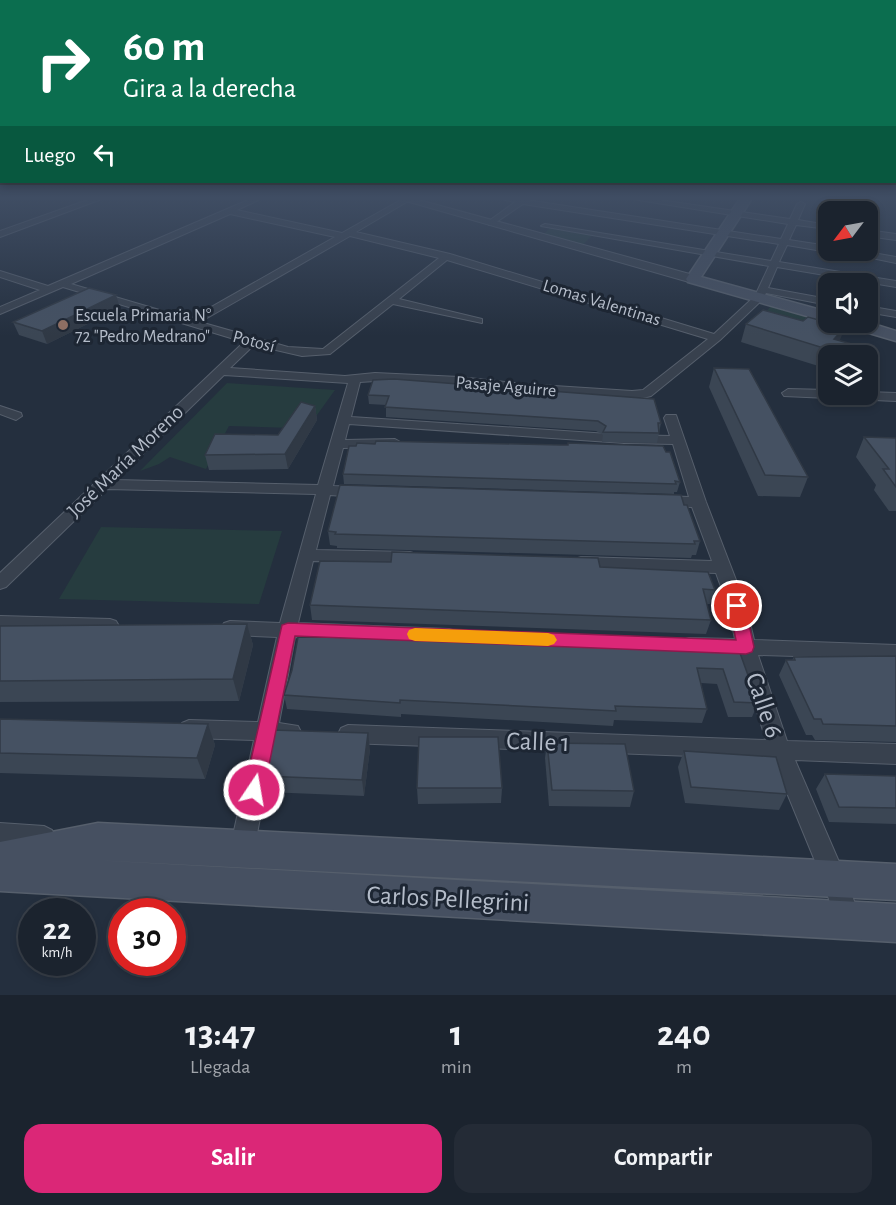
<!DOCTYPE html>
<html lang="es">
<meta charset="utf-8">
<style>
:root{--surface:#1b232e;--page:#242b36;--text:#f1f3f6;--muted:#a0a4aa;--line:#39404a;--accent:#db2777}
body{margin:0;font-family:"Alegreya Sans",sans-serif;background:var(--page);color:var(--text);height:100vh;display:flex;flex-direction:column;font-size:22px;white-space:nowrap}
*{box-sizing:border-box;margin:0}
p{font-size:20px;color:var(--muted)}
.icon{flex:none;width:33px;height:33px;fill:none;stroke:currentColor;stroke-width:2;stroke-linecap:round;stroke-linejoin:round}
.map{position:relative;height:995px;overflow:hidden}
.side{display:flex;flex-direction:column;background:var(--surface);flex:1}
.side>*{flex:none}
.top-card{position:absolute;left:0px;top:0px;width:897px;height:183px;box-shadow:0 3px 9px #0003,0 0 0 2px var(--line);background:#0b6e4f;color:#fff;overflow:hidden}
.needle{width:39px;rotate:238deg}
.tools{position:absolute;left:818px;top:201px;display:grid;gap:12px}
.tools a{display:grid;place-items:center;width:60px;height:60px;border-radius:12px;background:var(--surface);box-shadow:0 3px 9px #0003,0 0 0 2px var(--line);font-size:30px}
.speed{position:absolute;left:18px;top:898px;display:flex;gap:12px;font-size:30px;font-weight:700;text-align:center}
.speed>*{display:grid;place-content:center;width:78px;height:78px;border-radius:50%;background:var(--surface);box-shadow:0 3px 9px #0003,0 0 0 2px var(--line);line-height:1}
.speed small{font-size:15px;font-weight:400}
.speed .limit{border:9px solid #d22;background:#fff;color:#111}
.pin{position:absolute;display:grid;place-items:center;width:51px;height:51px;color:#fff;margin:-26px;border:3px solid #fff;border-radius:50%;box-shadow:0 2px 6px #0007}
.me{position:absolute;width:66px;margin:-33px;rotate:12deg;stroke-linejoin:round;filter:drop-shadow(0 0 4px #0008)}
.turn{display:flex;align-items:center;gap:21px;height:126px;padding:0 24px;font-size:27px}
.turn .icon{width:78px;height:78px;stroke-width:2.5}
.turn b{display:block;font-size:42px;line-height:51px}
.then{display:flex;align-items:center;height:57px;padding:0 24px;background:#0003;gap:12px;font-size:22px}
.eta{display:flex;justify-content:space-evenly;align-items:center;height:102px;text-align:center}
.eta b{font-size:36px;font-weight:700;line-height:42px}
.primary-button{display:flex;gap:12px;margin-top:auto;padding:12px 24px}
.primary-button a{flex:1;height:69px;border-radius:18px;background:var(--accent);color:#fff;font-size:24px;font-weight:700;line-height:69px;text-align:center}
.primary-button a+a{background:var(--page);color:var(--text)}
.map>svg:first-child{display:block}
</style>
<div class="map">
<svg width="896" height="995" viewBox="0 0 896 995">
<rect width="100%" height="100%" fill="#242f3e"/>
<g fill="#263c3f">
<polygon points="550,228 592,235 582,246 543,235"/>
<polygon points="771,306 863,332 860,335 833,333 765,313"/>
<polygon points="227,383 335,390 317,415 299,415 291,428 229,426 206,469 170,457 159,464 140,471"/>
<polygon points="101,527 282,531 259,604 59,599"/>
</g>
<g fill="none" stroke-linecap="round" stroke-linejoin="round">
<defs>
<g id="minor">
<polygon points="96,197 107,197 0,237 0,231"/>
<path d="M 255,197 L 265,197 L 237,210 L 342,233 L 406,197 L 415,197 L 356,232 L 450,254 L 714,334 L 755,296 L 769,266 L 541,226 L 545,224 L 771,261 L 779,244 L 523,204 L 492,225 L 489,225 L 489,221 L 515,202 L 490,197 L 525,197 L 527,200 L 781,239 L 788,224 L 620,197 L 639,197 L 790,219 L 797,204 L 801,202 L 805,204 L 798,220 L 828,225 L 828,229 L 796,225 L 789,240 L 828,246 L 828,250 L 831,250 L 828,252 L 787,245 L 779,262 L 896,281 L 896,287 L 777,267 L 768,288 L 828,299 L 828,305 L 766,293 L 763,299 L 720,340 L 651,396 L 647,397 L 632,399 L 523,392 L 459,385 L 375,381 L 360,382 L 351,417 L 624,435 L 670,436 L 664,418 L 666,415 L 676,415 L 706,502 L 746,606 L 754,640 L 896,645 L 896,659 L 758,655 L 787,741 L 896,744 L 896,764 L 795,760 L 846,878 L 861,921 L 857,930 L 848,934 L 839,930 L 822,878 L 773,759 L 348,743 L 341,740 L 338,734 L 341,728 L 348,725 L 766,740 L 739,654 L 689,652 L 682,650 L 680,645 L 682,640 L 689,638 L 735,639 L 728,606 L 716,573 L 581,569 L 575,567 L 573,563 L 575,559 L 581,557 L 712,561 L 692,507 L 663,506 L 655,501 L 663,496 L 689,497 L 673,444 L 624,443 L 349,424 L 345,440 L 395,439 L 402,443 L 395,447 L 343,448 L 333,486 L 357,487 L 364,492 L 357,497 L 330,495 L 316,550 L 410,552 L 416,554 L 418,558 L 416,562 L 410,564 L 313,561 L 298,623 L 449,629 L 456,631 L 458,636 L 456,641 L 449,643 L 295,637 L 279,723 L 298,726 L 301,732 L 298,738 L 291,741 L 275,741 L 254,849 L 250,857 L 242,861 L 234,857 L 230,849 L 254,740 L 189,738 L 182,735 L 179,729 L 182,723 L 189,720 L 258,722 L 277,637 L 230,635 L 224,633 L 221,628 L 224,623 L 230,621 L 280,623 L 316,494 L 107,489 L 6,587 L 0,589 L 0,573 L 244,342 L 63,287 L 0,314 L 0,307 L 40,290 L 0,277 L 0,271 L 48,286 ZM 230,214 L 335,237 L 190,319 L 71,284 ZM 350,236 L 439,258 L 323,349 L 288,347 L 200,322 ZM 447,260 L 708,339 L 643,390 L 632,391 L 523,384 L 459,377 L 375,373 L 345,376 L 230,368 L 254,345 L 302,356 L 330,354 L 393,304 L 482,323 L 482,319 L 399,299 ZM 224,375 L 348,383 L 318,485 L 116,480 Z"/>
<polygon points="844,207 850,207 851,212 843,212"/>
<polygon points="867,230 896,234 896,240 867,236"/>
<polygon points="833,250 856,250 896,257 896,263"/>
<polygon points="867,306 896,311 896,317 867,312"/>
<polygon points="788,389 828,390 828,394 867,394 867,392 896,393 896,401 784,396 782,393"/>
<polygon points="0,406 21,413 22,416 16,420 0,414"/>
<polygon points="0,616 110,619 116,621 119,626 116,631 110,633 0,630"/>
<polygon points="0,823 44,826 52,830 56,838 52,846 44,850 0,847"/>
</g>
<polygon id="tertiary" points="392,197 408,197 697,276 699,279 697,282 689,282"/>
<g id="secondary">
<polygon points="741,197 753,197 701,277 828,312 828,322 688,282 686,279"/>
<polygon points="840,322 867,322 896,331 896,341 842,325"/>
<polygon points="98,823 896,864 896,900 92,860 896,904 896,942 0,891 0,842"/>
</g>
</defs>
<use href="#minor" stroke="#565f6c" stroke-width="2"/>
<use href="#tertiary" stroke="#565f6c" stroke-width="2"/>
<use href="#secondary" stroke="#565f6c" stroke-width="3"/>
<use href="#minor" fill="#38414e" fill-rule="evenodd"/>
<use href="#tertiary" fill="#38414e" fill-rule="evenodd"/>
<use href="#secondary" fill="#465061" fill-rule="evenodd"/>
</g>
<g fill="#3b4654">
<polygon points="120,308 47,344 19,335 13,322"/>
<polygon points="746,324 840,341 855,345 851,356 828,356 828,369 741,342"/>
<polygon points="714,368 808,477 800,497 758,496 709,387"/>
<polygon points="373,380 661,423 657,443 602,442 603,435 596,431 386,417 386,405 369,404 368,395"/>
<polygon points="315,406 317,420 288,469 209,470 205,455 278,435"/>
<polygon points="864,437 896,438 896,511 889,511 874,490 876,485 856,457"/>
<polygon points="666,452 680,482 677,492 674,492 674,494 344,484 343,474"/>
<polygon points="684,505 700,541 696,555 692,555 691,558 337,548 337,546 330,545 328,531"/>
<polygon points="600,567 715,590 710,604 706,604 711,620 706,634 312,620 310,605"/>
<polygon points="247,624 253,645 239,701 0,702 0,626"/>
<polygon points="526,632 612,641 709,652 758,703 752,717 728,717 717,684 701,683 707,709 702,723 614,720 613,726 401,714 401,717 287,709 284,695 430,638 480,635 525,637"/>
<polygon points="896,656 896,742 815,740 812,735 806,735 779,675 786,660 792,660 794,657"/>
<polygon points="0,719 208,724 215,745 205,779 0,773"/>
<polygon points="547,743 634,791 630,807 549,806 545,758"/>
<polygon points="370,749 364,796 267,792 263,776"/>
<polygon points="684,751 787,794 779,810 685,803 678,767"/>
<polygon points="825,774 896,776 896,824 829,822 816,789"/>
<polygon points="417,788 502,788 501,803 418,804"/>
</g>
<g fill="#303945">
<polygon points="116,295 120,308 47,344 42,331"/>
<polygon points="845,327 838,345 834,339"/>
<polygon points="855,345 851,356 846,356 846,355"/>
<polygon points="315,406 317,420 288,469 285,454"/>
<polygon points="247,624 253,645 239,701 233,679"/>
<polygon points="208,724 215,745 205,779 197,758"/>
<polygon points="368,733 370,749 364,796 362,780"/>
</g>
<g fill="#455162" stroke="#303945" stroke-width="1.5">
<polygon points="89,288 116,295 42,331 13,322"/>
<polygon points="763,310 803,321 808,317 845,327 834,339 855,345 846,355 746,324"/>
<polygon points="714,368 749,369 808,477 765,475"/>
<polygon points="394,379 654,399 661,423 658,423 659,433 603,432 606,426 598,421 385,407 389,396 368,395 373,380"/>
<polygon points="301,402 315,406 285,454 205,455 215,434 278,435"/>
<polygon points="864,437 896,438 896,487 883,469 889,469"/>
<polygon points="376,441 561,445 568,445 568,443 663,446 666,452 670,452 680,482 675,481 676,484 343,474 349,446 356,446 357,443 375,444"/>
<polygon points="340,485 681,495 684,505 687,505 700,541 694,541 695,544 335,534 336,532 328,531"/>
<polygon points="392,552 598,558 600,567 708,572 715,590 703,589 711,620 310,605 320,561 391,562"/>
<polygon points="247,624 233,679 0,681 0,626"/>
<polygon points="430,629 480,631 480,635 526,637 526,632 612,636 612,641 707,645 709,652 740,653 758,703 734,702 723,669 697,668 707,709 615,706 616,711 400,700 400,703 284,695 292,670 298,637 430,638"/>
<polygon points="896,656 896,726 823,724 821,719 814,719 786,660 795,660 794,657"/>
<polygon points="0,719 208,724 197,758 0,753"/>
<polygon points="272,730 368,733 362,780 263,776"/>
<polygon points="419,737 498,737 502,788 417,788"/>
<polygon points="547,743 625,744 634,791 552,790"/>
<polygon points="684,751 776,757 787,794 691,787"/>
<polygon points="825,774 896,776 896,808 839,807"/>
</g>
<linearGradient id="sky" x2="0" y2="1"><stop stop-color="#141a22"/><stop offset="0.59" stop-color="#3f4d63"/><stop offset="1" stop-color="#3f4d63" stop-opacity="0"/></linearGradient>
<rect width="896" height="336" fill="url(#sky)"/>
<polygon fill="#db2777" stroke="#8e194d" stroke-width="1.5" points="737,600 743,601 745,606 754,647 752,652 746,654 295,636 264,790 261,797 254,800 247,797 244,790 282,625 288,623 736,640 729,606 731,601"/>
<polygon fill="#f59e0b" points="415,628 548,633 554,635 557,640 554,644 548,646 415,641 409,639 407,634 409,630"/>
<circle fill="#8d6e63" stroke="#1d2633" stroke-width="2" cx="63" cy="325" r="6"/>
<g text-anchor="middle" stroke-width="6" stroke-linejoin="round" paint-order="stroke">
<g font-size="18" fill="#b4bcc9" stroke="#1d2633">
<text transform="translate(602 302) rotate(17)" y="6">Lomas Valentinas</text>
<text transform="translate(254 341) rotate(15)" y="6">Potosí</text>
<text transform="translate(506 386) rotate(5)" y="6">Pasaje Aguirre</text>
</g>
<g font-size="18" fill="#b4bcc9" stroke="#1d2633" text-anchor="start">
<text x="75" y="321">Escuela Primaria N°<tspan x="75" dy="21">72 "Pedro Medrano"</tspan></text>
</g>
<g font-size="21" fill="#b4bcc9" stroke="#1d2633">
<text transform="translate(125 461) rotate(-44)" y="7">José María Moreno</text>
</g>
<g font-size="26" fill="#b4bcc9" stroke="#1d2633">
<text transform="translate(765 705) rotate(71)" y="9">Calle 6</text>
<text transform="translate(538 741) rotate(2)" y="9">Calle 1</text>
<text transform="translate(448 898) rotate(3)" y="9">Carlos Pellegrini</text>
</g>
</g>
</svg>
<div class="tools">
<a><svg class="needle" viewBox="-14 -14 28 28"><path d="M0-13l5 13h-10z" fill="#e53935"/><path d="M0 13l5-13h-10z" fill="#a0a4aa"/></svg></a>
<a><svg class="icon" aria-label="sound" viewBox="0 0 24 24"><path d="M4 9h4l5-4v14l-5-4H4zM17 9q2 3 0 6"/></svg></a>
<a><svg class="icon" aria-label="layers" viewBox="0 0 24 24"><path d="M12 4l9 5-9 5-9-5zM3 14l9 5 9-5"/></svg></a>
</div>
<div class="speed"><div>22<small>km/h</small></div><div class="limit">30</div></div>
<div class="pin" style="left:737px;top:606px;background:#d93025"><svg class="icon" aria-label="arrive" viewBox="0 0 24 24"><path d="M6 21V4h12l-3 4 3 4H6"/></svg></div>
<svg class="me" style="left:254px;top:790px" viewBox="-20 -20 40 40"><circle r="17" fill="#db2777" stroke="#fff" stroke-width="3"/><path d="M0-11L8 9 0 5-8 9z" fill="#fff"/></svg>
<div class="top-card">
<div class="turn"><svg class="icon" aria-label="right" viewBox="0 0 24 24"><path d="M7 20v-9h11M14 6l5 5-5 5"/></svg><div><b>60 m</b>Gira a la derecha</div></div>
<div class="then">Luego<svg class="icon" aria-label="left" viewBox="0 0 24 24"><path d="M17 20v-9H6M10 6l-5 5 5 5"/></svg></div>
</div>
</div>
<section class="side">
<div class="eta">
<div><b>13:47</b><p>Llegada</p></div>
<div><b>1</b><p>min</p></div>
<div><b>240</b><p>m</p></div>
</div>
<div class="primary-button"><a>Salir</a><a>Compartir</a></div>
</section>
